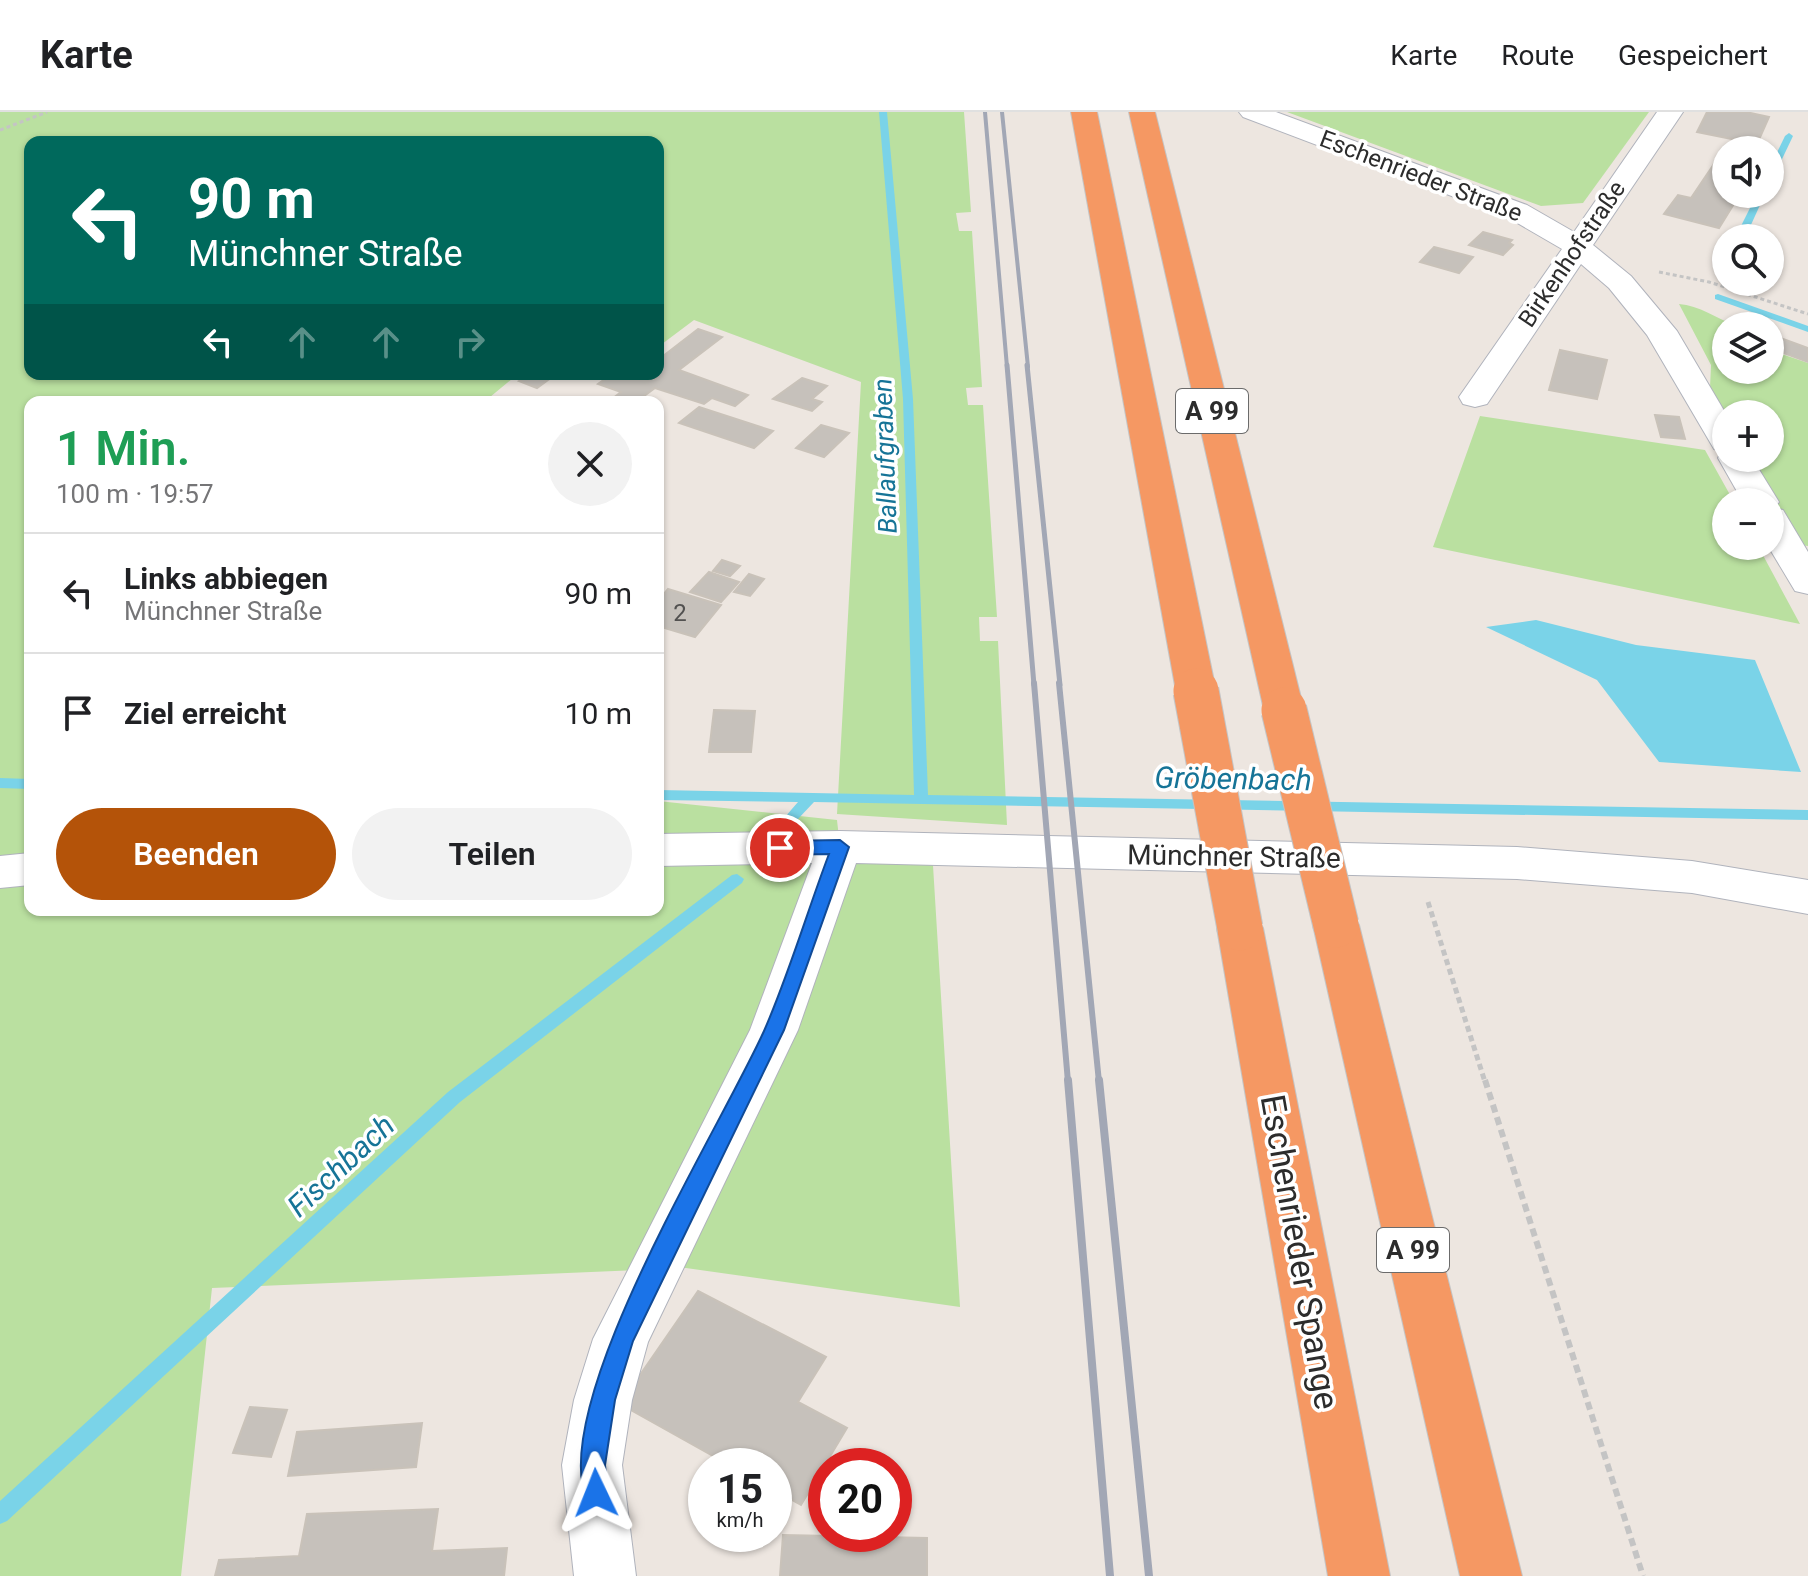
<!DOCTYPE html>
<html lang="de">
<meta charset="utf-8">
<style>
:root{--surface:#fff;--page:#f2f2f2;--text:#202124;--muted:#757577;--line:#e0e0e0;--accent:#b45309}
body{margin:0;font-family:Roboto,sans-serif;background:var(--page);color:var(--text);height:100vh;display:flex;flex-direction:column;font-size:30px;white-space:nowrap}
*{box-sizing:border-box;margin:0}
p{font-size:26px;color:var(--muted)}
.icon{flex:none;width:44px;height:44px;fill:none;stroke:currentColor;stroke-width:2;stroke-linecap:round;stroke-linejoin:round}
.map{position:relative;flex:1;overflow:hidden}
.side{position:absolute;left:24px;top:284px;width:640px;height:520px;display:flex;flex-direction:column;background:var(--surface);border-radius:16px;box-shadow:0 2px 6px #0004}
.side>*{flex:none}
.hud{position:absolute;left:24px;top:24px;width:640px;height:244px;border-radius:16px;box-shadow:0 2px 6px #0004;background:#00695c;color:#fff;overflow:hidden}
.tools{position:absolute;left:1712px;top:24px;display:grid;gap:16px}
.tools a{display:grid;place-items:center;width:72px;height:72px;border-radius:50%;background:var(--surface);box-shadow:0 2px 6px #0004;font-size:40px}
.speed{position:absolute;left:688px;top:1336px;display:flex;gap:16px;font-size:40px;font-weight:700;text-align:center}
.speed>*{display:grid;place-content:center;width:104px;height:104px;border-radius:50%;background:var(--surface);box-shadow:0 2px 6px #0004;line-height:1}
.speed small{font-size:20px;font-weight:400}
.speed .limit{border:12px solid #d22;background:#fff;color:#111}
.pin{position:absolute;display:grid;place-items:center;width:68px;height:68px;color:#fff;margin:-34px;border:4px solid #fff;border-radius:50%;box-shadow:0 2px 8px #0007}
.me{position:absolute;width:88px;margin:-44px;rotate:358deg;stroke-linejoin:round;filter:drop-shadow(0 0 6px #0008)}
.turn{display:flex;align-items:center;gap:28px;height:168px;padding:0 32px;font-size:36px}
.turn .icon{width:104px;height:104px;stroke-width:2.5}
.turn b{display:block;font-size:56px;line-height:68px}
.lanes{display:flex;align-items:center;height:76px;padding:0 32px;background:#0003;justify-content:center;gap:40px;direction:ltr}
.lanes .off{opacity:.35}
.round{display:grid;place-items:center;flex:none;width:84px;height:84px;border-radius:42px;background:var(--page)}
.overview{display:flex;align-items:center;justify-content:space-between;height:136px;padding:0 32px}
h1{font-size:48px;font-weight:600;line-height:60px;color:#1e9e55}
.button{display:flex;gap:16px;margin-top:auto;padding:16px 32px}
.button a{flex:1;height:92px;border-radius:48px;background:var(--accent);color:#fff;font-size:32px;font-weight:600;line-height:92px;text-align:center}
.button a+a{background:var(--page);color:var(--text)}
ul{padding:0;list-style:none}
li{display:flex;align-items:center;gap:24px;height:120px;padding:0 32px;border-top:2px solid var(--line)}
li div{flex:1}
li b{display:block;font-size:30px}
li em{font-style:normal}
header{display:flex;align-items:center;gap:48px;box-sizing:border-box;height:112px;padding:0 40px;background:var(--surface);border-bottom:2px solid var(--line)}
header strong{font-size:38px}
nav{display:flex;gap:44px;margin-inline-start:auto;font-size:28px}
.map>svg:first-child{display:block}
</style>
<header>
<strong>Karte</strong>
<nav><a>Karte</a><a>Route</a><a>Gespeichert</a></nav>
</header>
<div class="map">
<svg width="1808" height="1464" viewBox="0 0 1808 1464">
<rect width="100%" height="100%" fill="#ede6e0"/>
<g fill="#bae0a0">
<polygon points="0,0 964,0 971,100 956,101 959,119 972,119 982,275 966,276 968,293 983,293 997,505 979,505 980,529 998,529 1007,713 837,702 861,270 694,208 658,235 658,30 30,30 30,262 518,262 484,290 30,290 30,798 658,798 658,689 837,708 840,735 932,737 960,1195 686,1156 212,1176 181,1464 0,1464"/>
<polygon points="1287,0 1649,0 1583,91 1541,94"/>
<path d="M 1679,192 C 1699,193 1717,207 1737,214 L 1726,214 L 1726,258 L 1770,258 L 1770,238 L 1808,251 L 1808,434 L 1800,433 L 1750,346 L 1770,346 L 1770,302 L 1726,302 L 1710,276 L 1711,253 Z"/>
<polygon points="1480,304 1705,338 1734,390 1726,390 1726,434 1758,434 1800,512 1433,435"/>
</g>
<polygon fill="#7ad3e8" points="1536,508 1636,533 1755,548 1801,660 1659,650 1597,568 1486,515"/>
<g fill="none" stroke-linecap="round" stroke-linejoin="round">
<g fill="#7ad3e8" fill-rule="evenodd">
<polygon points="879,0 887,0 913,287 928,683 1808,698 1808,708 814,690 797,708 792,710 785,705 798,690 658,688 658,678 914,683 903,287"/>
<polygon points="1789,21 1793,24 1774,64 1770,67 1770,55 1785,24"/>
<polygon points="1757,82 1765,82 1745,126 1735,126"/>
<polygon points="1726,152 1726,164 1719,165 1717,163 1723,153"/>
<polygon points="1718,182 1808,214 1808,220 1715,187 1715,183"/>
<polygon points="0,666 30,667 30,677 0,676"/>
<polygon points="737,762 744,767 742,771 460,990 7,1409 0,1412 0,1389 448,980 732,763"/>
</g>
</g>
<g fill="#c6c1bb" stroke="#c9c2b9" stroke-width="2">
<polygon points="1707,0 1746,0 1769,5 1757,32 1697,20"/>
<polygon points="1722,40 1726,40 1726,82 1740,82 1719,116 1664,102 1678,83 1691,86"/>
<polygon points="1483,120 1512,128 1509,131 1513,133 1503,143 1469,133"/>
<polygon points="1434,135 1473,145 1459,161 1420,150"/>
<polygon points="698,217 722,225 679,258 748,283 735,294 712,286 704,292 655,276 636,290 608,290 621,280 598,272 612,262 658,262 658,248"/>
<polygon points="1770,222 1808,236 1808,250 1770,236"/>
<polygon points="1560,238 1607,248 1597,287 1549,278"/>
<polygon points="530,262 534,262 548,268 537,276 519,269"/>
<polygon points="802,266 827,274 812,287 822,290 812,299 773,287"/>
<polygon points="699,295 773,319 754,336 679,311"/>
<polygon points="1655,303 1679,305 1685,327 1661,325"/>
<polygon points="821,313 849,321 824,345 796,336"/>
<polygon points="722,448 740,454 730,464 713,459"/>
<polygon points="709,460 739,470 721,490 690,480"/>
<polygon points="749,462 764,467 750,484 734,480"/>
<polygon points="668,477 721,493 695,525 658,514 658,489"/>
<polygon points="714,598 755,599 751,640 709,640"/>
<polygon points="698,1179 826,1245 798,1290 847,1316 801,1393 774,1378 774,1354 731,1354 620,1292"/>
<polygon points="250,1295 287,1298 271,1345 233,1341"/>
<polygon points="422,1311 416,1355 288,1364 297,1320"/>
<polygon points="438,1397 432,1439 507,1436 504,1464 215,1464 219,1448 299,1444 307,1402"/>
<polygon points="783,1423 927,1426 927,1464 780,1464"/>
</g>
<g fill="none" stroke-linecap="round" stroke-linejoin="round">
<defs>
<g id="minor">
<polygon points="1239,0 1276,0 1527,93 1574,120 1657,0 1683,0 1593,133 1631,164 1677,219 1726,302 1726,346 1752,346 1779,390 1774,396 1783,398 1808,440 1808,482 1795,479 1768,434 1770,390 1743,390 1718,346 1722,339 1714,337 1647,223 1609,176 1581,152 1487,292 1475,295 1463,292 1459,285 1562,137 1507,105 1243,5"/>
<polygon points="840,719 1517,735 1692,749 1808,768 1808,802 1692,781 1517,767 856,751 798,918 648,1230 632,1288 622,1353 636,1464 574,1464 562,1353 574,1288 593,1227 750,918 812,751 658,754 658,722"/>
<polygon points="30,741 30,773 0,776 0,744"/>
</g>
<g id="highway">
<polygon points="1071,0 1097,0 1216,579 1210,588 1196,592 1182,588 1176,579"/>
<polygon points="1129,0 1155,0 1304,598 1298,608 1284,611 1270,608 1264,598"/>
<polygon points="1336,796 1352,801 1359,813 1522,1464 1460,1464 1313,813 1320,801"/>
<polygon points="1240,799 1256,804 1263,816 1390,1464 1328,1464 1217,816 1224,804"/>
</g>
</defs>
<use href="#minor" stroke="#b0b3bc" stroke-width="2"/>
<use href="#highway" stroke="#c4c4c4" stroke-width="2"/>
<g stroke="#c4c4c4" stroke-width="3" stroke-dasharray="4 3" stroke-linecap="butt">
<polyline points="0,18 47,0"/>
<polyline points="1659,160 1709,170 1808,202"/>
</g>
<polyline stroke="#c4c4c4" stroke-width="5" stroke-dasharray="6 4" stroke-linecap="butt" points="1428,790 1485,970"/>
<polyline stroke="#c4c4c4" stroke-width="6" stroke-dasharray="8 5" stroke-linecap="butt" points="1485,968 1643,1464"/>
<use href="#minor" fill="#fff" fill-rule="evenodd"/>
<use href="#highway" fill="#f59863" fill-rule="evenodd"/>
<g stroke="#a2a7b5" stroke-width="4">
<polyline points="985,0 1007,255"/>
<polyline points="1002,0 1028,255"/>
</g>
<g stroke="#a2a7b5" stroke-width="5">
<polyline points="1007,253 1034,573"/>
<polyline points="1027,253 1060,573"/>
</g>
<g stroke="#a2a7b5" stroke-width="6">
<polyline points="1034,571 1068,970"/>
<polyline points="1059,571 1099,970"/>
</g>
<g stroke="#a2a7b5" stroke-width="8">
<polyline points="1068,968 1110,1464"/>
<polyline points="1099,968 1149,1464"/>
</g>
<defs>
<g id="highway-bridge">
<polyline points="1196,579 1240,816"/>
<polyline points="1284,598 1336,813"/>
</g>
</defs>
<use href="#highway-bridge" stroke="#c4c4c4" stroke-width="47" stroke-linecap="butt"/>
<use href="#highway-bridge" stroke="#f59863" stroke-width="45"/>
</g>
<path fill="#1a73e8" stroke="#114b97" stroke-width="2" d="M 840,728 L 849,735 L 784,918 L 633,1229 L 615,1288 L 605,1353 L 608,1381 L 604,1389 L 596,1393 L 587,1389 C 546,1293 720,1017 764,919 C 789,862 807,800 829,742 L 780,743 L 770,736 L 780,729 Z"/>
<g text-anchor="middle" stroke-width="7" stroke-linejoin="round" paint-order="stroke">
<g font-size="24" fill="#2c2c2c" stroke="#fff">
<text transform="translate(1421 64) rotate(21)" y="8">Eschenrieder Straße</text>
<text transform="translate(1572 142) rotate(-56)" y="8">Birkenhofstraße</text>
</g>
<g font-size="24" fill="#525150">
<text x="680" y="509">2</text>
</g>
<g fill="#fff" stroke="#6b6b6b" stroke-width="2">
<rect x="1176" y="277" width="72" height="44" rx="6"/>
<rect x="1377" y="1116" width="72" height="44" rx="6"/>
</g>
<g font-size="26" font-weight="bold" fill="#2c2c2c">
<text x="1212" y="308">A 99</text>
<text x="1413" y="1147">A 99</text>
</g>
<g font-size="26" font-style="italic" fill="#167497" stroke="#fff">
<text transform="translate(885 344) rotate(-92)" y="9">Ballaufgraben</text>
</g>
<g font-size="28" fill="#2c2c2c" stroke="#fff">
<text transform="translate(1234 744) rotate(1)" y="10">Münchner Straße</text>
</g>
<g font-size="30" font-style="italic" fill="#167497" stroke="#fff">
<text transform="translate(1233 667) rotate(1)" y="10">Gröbenbach</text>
<text transform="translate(341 1054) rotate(-43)" y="10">Fischbach</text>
</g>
<g font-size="34" fill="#2c2c2c" stroke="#fff">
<text transform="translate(1300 1140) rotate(80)" y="12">Eschenrieder Spange</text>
</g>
</g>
</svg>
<div class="tools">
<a><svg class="icon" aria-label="sound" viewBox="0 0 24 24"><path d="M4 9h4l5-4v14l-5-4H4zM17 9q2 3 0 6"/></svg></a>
<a><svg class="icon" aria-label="search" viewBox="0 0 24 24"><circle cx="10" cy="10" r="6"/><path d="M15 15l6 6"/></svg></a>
<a><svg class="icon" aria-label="layers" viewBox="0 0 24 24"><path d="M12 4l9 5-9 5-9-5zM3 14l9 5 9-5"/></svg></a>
<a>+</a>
<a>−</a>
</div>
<div class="speed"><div>15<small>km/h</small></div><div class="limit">20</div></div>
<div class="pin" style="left:780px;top:736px;background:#d93025"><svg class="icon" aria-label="arrive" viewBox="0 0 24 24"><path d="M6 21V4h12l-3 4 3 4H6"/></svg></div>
<svg class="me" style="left:596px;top:1381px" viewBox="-20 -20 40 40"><path d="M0-17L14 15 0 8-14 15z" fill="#1a73e8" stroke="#fff" stroke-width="4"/></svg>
<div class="hud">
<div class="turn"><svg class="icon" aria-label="left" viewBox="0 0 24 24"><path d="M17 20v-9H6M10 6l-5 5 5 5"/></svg><div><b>90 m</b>Münchner Straße</div></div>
<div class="lanes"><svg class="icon" aria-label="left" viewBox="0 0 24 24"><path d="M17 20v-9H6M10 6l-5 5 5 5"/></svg><svg class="icon off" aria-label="ahead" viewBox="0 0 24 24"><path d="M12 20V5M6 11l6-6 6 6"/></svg><svg class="icon off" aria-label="ahead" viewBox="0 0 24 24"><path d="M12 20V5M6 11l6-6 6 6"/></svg><svg class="icon off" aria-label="right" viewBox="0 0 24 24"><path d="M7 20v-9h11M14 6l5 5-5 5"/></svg></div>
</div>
<section class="side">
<div class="overview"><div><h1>1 Min.</h1><p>100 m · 19:57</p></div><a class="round"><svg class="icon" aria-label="close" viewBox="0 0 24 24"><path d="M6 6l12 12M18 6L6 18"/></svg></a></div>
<ul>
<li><svg class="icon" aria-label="left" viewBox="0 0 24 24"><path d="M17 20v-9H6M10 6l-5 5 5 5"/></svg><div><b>Links abbiegen</b><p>Münchner Straße</p></div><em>90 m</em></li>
<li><svg class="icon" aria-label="arrive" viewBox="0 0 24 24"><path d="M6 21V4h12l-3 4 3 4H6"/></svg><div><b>Ziel erreicht</b></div><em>10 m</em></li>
</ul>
<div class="button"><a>Beenden</a><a>Teilen</a></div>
</section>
</div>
